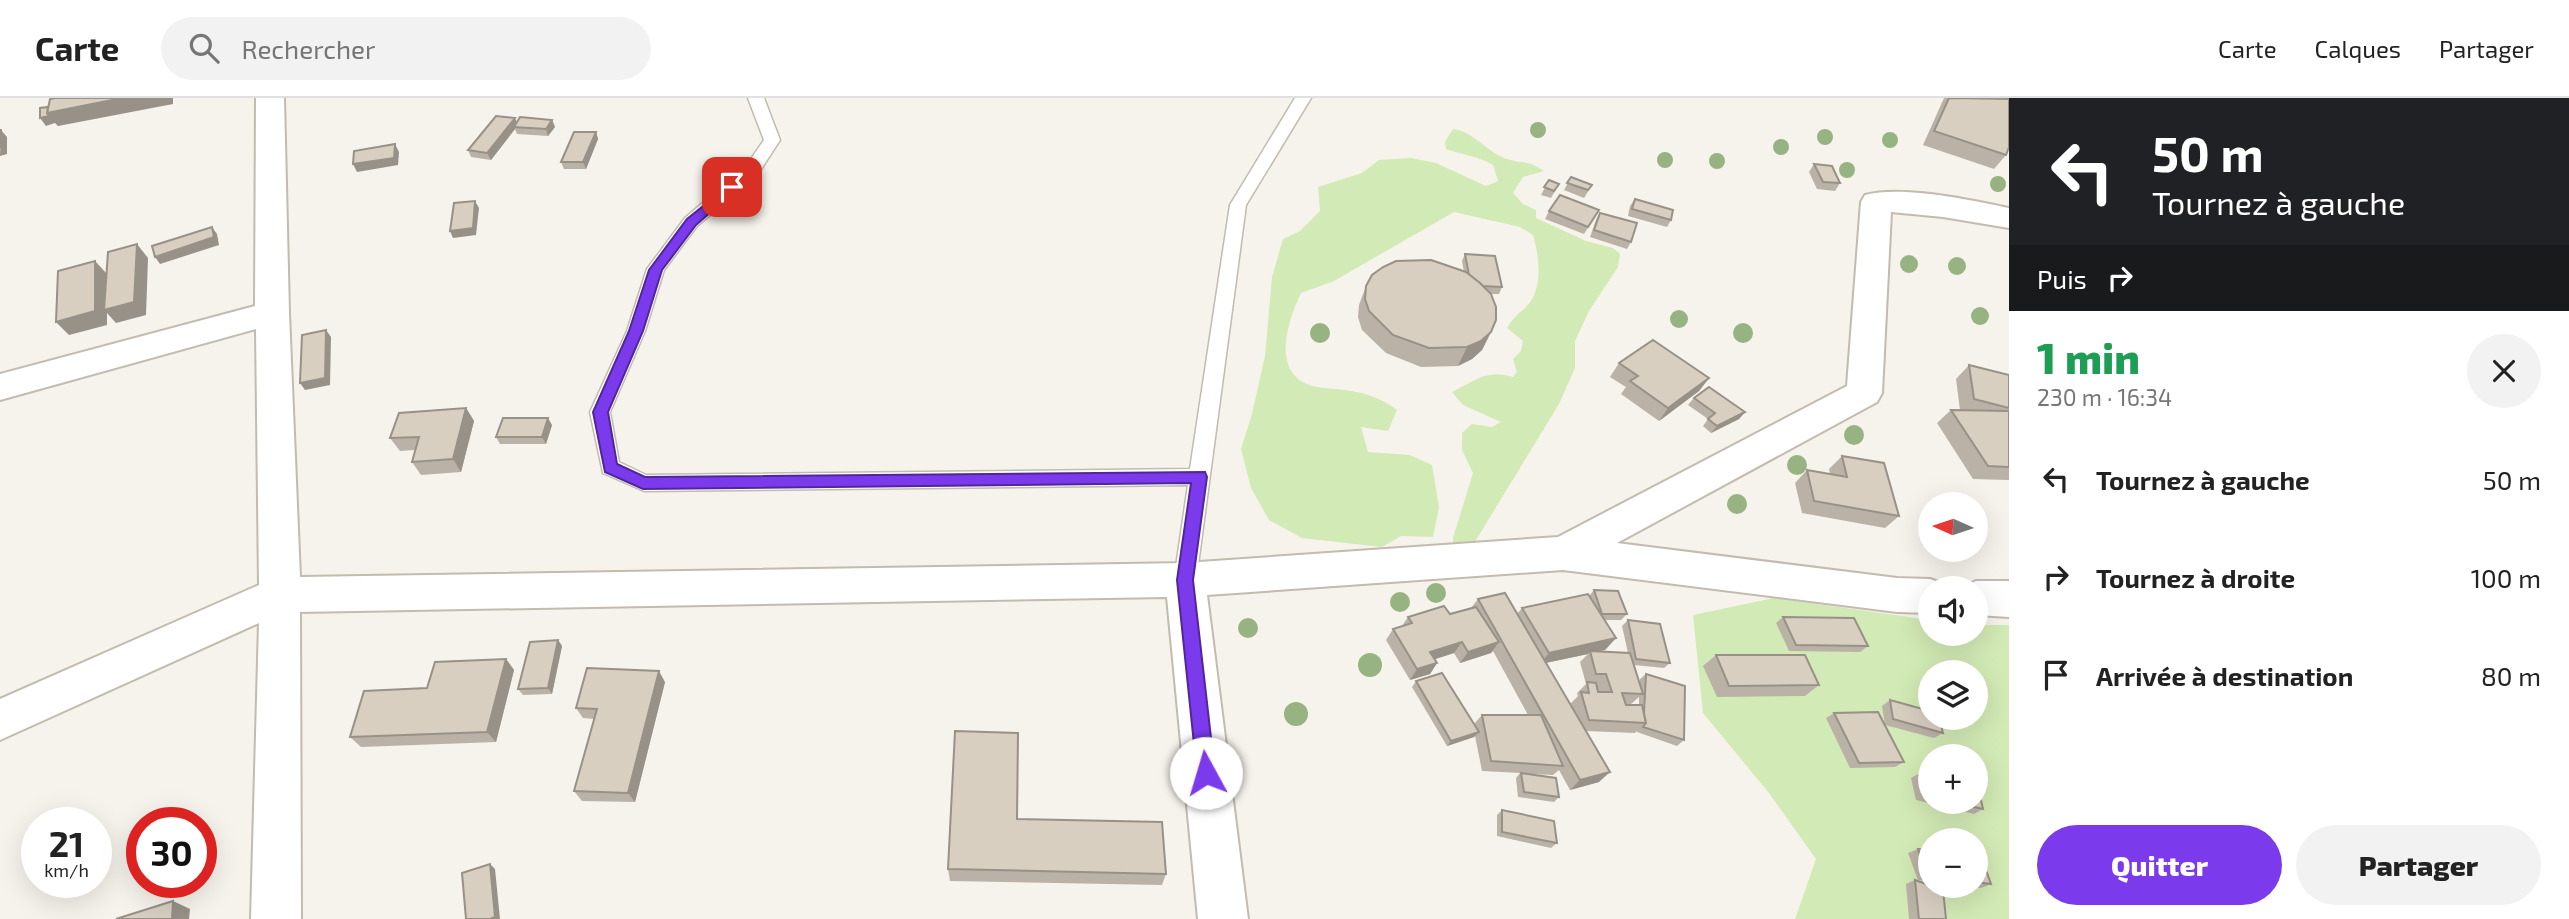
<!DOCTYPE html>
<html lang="fr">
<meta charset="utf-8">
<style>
:root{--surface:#fff;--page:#f2f2f2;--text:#222;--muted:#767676;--line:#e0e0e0;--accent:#7c3aed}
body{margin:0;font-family:"Exo 2",sans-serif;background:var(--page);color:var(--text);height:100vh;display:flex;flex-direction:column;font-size:26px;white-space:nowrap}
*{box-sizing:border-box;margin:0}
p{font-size:23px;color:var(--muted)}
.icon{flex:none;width:38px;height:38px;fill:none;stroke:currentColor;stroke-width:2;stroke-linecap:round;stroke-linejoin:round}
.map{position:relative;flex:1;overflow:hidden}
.panel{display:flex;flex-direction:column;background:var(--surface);width:560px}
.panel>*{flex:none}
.guide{background:#202124;color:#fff;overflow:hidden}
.needle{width:46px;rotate:273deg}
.fabs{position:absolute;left:1918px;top:394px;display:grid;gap:14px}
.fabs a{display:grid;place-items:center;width:70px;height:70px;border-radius:50%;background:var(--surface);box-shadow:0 7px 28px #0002;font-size:35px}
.speed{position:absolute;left:21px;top:709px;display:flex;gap:14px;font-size:35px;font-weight:700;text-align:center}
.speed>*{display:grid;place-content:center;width:91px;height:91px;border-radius:50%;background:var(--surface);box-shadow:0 7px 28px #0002;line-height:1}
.speed small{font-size:18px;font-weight:400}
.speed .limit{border:10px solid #d22;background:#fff;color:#111}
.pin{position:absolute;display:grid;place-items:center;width:60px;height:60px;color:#fff;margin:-30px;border-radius:14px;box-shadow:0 4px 10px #0006}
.me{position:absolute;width:77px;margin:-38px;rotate:354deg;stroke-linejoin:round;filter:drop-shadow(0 0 5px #0008)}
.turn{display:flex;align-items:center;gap:24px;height:147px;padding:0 28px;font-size:32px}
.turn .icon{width:91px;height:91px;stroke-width:2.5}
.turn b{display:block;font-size:49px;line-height:60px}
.then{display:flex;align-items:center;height:66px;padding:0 28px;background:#0003;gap:14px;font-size:26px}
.round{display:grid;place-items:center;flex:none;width:74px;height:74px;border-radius:37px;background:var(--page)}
.head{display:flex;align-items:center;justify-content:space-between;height:119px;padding:0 28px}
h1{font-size:42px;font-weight:800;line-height:52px;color:#1e9e55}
.cta{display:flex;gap:14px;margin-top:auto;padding:14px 28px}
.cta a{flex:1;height:80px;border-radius:42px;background:var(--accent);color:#fff;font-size:28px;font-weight:800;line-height:80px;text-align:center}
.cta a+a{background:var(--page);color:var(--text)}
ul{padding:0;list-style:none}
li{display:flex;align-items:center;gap:21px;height:98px;padding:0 28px}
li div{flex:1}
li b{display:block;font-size:26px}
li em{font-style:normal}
header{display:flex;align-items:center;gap:42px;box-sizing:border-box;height:98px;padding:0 35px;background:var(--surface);border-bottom:2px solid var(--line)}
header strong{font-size:33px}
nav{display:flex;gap:38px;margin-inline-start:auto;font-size:24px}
.search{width:490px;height:63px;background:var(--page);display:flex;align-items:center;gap:18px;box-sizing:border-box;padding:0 24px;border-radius:38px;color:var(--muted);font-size:26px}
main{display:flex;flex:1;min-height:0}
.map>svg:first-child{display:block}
</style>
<header>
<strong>Carte</strong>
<div class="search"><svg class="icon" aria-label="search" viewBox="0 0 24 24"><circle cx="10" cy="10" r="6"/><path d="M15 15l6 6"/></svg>Rechercher</div>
<nav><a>Carte</a><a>Calques</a><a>Partager</a></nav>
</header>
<main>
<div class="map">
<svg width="2009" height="821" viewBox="0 0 2009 821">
<rect width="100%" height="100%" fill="#f6f3ec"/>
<g fill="#d2eab5" fill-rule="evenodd">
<path d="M 1453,31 C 1475,34 1486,54 1507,61 C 1524,67 1524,60 1544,73 L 1523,79 L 1513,95 L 1523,106 L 1536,112 L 1536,120 L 1586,143 L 1613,150 L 1620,156 L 1618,169 L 1589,213 L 1575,243 L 1575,270 L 1559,306 L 1473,447 L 1453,447 L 1453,440 L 1473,375 L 1462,352 L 1462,335 L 1472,326 L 1492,329 L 1501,324 L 1463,307 L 1452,294 C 1477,282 1486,271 1513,279 L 1517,274 L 1513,261 L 1521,253 L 1523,243 L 1507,230 C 1513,220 1518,216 1526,209 C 1544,192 1539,157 1533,137 L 1520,129 L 1454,114 L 1334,183 L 1301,195 C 1288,222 1271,273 1309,287 C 1317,290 1328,290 1336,291 C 1359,293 1379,298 1397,312 L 1388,333 L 1361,329 L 1368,354 L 1410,357 L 1432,367 L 1439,409 L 1433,439 L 1401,438 L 1382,449 L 1302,440 L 1269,422 L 1251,390 L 1241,351 L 1252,316 L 1265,258 L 1272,179 L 1283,141 L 1300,133 L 1320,113 L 1318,89 L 1362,75 L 1379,62 L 1411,60 L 1436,65 L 1486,88 L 1498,83 L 1493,67 C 1478,58 1462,57 1446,51 L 1445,44 Z"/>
<path d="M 1774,500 L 1930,522 L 1930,536 L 1976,536 L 1976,527 L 2009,527 L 2009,821 L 1795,821 L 1816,761 L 1769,695 L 1703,615 L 1693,517 ZM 1930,574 L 1976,574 L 1976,620 L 1930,620 ZM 1930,658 L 1976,658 L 1976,704 L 1930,704 ZM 1930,742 L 1976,742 L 1976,788 L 1930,788 Z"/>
</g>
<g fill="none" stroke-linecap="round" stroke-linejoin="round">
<defs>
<polygon id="lane" points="748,0 764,0 780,42 758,76 697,128 664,172 645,233 610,314 619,364 646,377 1190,371 1230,107 1295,0 1311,0 1246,107 1196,482 1193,489 1185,491 1177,489 1174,482 1188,387 644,393 603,375 590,314 627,233 647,171 685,120 746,68 764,42"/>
<g id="street">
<path d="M 256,0 L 284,0 L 289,215 L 300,479 L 1185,465 L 1558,439 L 1847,288 L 1861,104 L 1865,97 C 1902,87 1971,102 2009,110 L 2009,130 L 1943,119 L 1891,114 L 1882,295 L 1877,304 L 1617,445 L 1897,480 L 1930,481 L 1944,486 L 1947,490 L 1930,490 L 1930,515 L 1897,514 L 1563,472 L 1207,497 L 1248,821 L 1198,821 L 1167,499 L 300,514 L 301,821 L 251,821 L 259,525 L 0,642 L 0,601 L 259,487 L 256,231 L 0,302 L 0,276 L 255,208 Z"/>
<polygon points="1976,483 2009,483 2009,519 1976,517 1976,490 1960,490"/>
</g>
</defs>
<use href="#lane" stroke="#c2bbae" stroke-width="3"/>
<use href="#street" stroke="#c2bbae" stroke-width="4"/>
<use href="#lane" fill="#fff" fill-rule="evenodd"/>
<use href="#street" fill="#fff" fill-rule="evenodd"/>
</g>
<g fill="#97b381">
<circle cx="1538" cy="32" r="8"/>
<circle cx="1825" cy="39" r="8"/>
<circle cx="1890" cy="42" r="8"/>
<circle cx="1781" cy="49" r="8"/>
<circle cx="1665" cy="62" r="8"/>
<circle cx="1717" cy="63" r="8"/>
<circle cx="1847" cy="72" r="8"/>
<circle cx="1998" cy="86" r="8"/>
<circle cx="1909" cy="166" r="9"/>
<circle cx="1957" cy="168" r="9"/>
<circle cx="1980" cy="218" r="9"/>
<circle cx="1679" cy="221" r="9"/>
<circle cx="1320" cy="235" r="10"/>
<circle cx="1743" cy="235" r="10"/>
<circle cx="1854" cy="337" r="10"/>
<circle cx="1797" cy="367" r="10"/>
<circle cx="1737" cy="406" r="10"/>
<circle cx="1436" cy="495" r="10"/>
<circle cx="1400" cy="504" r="10"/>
<circle cx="1248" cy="530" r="10"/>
<circle cx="1370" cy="567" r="12"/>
<circle cx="1296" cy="616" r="12"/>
</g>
<g fill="#bab2a6" fill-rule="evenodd">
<polygon points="1944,0 2007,0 2006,57 1994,71 1923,47"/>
<polygon points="552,22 555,29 548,38 517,36 515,31 491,62 471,59 468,52 517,25"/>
<polygon points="596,34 598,41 586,71 564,71 561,64"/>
<polygon points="1814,66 1840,85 1835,93 1817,91 1809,74"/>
<polygon points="1571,79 1592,87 1584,100 1564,92"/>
<polygon points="1549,82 1559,86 1551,100 1541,97"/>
<polygon points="1635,101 1671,122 1667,129 1628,118 1630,108"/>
<polygon points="1599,112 1584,136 1545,121 1549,113"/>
<polygon points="1600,115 1631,144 1627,151 1590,139 1596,122"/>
<polygon points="1465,156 1502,189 1499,196 1490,196 1491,234 1482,252 1472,261 1458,268 1421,269 1386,255 1362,232 1358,219 1359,207 1366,188 1464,174 1462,163"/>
<polygon points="1619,265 1709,280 1699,293 1659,323 1621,296 1626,289 1610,279"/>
<polygon points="1969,267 2009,277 2009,382 1973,381 1937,325 1951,312 1960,312 1956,281"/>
<polygon points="1694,300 1745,314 1739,321 1711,335 1703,328 1708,321 1688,307"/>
<polygon points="466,310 474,323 461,374 421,377 412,364 415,352 400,353 390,340"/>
<polygon points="552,327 546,346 500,346 496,339"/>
<polygon points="1842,358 1899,418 1885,430 1802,415 1795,385 1807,372 1830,376 1829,371"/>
<path d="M 1594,492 L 1627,516 L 1621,522 L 1604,522 L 1616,540 L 1605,552 L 1598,553 L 1628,555 L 1622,528 L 1628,522 L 1670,565 L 1664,570 L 1634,567 L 1640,587 L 1640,581 L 1646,576 L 1684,642 L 1677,648 L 1637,634 L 1637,633 L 1635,635 L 1586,633 L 1599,684 L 1570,692 L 1559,672 L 1553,677 L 1528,676 L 1559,699 L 1554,704 L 1518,699 L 1516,680 L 1520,675 L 1482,673 L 1475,638 L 1474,639 L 1447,648 L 1412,589 L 1416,583 L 1474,626 L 1482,617 L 1528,617 L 1493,553 L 1491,555 L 1460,565 L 1454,555 L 1435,561 L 1437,565 L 1430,576 L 1410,582 L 1386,542 L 1393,531 L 1402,528 L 1408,519 L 1450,516 L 1471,510 L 1478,501 L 1517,516 L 1522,510 L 1589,498 ZM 1588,556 L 1580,564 L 1586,586 L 1577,595 L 1578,598 L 1571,605 L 1572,609 L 1546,565 ZM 1639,599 L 1639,607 L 1626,607 L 1631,606 Z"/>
<polygon points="1783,519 1868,548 1860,554 1789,553 1776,525"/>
<polygon points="558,542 562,548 552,596 523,597 518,591"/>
<polygon points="1716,557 1819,587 1805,598 1717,599 1703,568"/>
<polygon points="506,561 514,572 496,644 361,649 350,639 427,590"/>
<polygon points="1945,566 1963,574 1936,574 1937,571"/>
<polygon points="665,584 635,704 582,703 574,693 594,621 583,620 576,610"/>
<polygon points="1930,598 1930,612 1927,611"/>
<polygon points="1890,602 1943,635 1934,640 1885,627 1882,608"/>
<polygon points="1834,615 1904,664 1895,669 1850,670 1826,620"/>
<polygon points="1946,620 1970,620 1970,621 1961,627"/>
<polygon points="1920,675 1930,677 1930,704 1976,704 1983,711 1974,716 1916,702 1911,680"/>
<polygon points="1502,712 1557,745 1551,750 1497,738 1497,717"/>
<polygon points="1017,721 1166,776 1162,787 950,783 948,771"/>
<polygon points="1918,751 1930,752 1930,783 1918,782 1908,755"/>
<polygon points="1976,757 1991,786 1981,790 1962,788 1976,788"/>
<polygon points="1915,782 1946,821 1909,821 1906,786"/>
</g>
<g fill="#979187">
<polygon points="122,0 173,0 173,6 58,28 55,25 46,28 40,20 47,15"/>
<polygon points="515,20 518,27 514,29 515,31 491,62 487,55"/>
<polygon points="552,22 555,29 548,38 546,31"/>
<polygon points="1,32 7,39 7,56 0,58"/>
<polygon points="596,34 598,41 586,71 583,64"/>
<polygon points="395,46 399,54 398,67 357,74 353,66"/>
<polygon points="475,103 479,110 476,137 453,140 450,133"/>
<polygon points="212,129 217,136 219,147 160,166 155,159"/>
<polygon points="137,146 148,160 146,217 116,225 107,215 107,227 69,237 56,224 95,163 107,176"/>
<polygon points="326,232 331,239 330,287 305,292 300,285"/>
<polygon points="1491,234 1482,252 1472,261 1458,268 1467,249"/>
<polygon points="1709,280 1699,293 1659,323 1668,310"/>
<polygon points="466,310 474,323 461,374 453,361"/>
<polygon points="1745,314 1739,321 1711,335 1717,328"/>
<polygon points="548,320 552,327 546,346 542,339"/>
<polygon points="1616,540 1605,552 1591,555 1590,553 1588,556 1540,566 1549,555"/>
<polygon points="558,542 562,548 552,596 548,590"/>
<polygon points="1462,544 1454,555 1423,565 1430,554"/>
<polygon points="1499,544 1491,555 1460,565 1468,554"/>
<polygon points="506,561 514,572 496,644 487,634"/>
<polygon points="1437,565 1430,576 1410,582 1417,571"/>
<polygon points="659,573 665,584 635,704 628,695"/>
<polygon points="1479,634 1474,639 1447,648 1451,643"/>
<polygon points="1610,674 1599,684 1570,692 1580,682"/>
<polygon points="490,766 495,771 500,821 490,821"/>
<polygon points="173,803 190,811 189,821 172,821"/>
</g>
<g fill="#d8cfc1" stroke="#979187" stroke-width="2">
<polygon points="55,0 122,0 47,15 50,1"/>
<polygon points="1949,0 2009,1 2009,49 2006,57 1934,33"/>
<polygon points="48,9 47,15 49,18 40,20 40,10"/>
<polygon points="496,18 515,20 487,55 468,52"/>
<polygon points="520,19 552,22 546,31 514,29"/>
<polygon points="0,32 1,32 1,48 0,49"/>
<polygon points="574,34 596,34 583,64 561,64"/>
<polygon points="395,46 394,60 353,66 354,53"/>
<polygon points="1814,66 1832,68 1840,85 1823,84"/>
<polygon points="1571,79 1592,87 1588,92 1567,85"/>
<polygon points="1549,82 1559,86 1554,93 1544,89"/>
<polygon points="1560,97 1599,112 1588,129 1549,113"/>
<polygon points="1635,101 1673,112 1671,122 1632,111"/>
<polygon points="475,103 473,130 450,133 454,105"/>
<polygon points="1600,115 1637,125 1631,144 1594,132"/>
<polygon points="212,129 214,139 155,159 152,148"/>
<polygon points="137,146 134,204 104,212 108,154"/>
<polygon points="1465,156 1495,158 1502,189 1483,188 1469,177"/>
<polygon points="1431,162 1466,174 1480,185 1491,196 1496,209 1496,222 1491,234 1481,243 1467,249 1429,250 1393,237 1369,213 1365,201 1366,188 1372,177 1383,169 1396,163"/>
<polygon points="95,163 95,213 56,224 58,173"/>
<polygon points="326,232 325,280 300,285 302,237"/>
<polygon points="1653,242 1709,280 1668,310 1630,283 1638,278 1619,265"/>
<polygon points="1969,267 2009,277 2009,310 1974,301"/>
<polygon points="1709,289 1745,314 1717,328 1708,321 1715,315 1694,300"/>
<polygon points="466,310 453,361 412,364 419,339 390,340 399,315"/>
<polygon points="1951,312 2009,313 2009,369 1988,368"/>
<polygon points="503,320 548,320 542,339 496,339"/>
<polygon points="1842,358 1884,365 1899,418 1814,403 1807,372 1847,379"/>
<polygon points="1594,492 1618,493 1627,516 1602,516"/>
<polygon points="1505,495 1610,674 1580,682 1478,501"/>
<polygon points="1588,496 1616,540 1549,555 1522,510"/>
<polygon points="1444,508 1450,516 1476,509 1499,544 1468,554 1462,544 1430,554 1437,565 1417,571 1393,531 1412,525 1408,519"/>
<polygon points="1783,519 1854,520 1868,548 1796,547"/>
<polygon points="1628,522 1660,526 1670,565 1636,561"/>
<polygon points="558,542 548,590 518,591 530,544"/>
<polygon points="1590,553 1630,555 1643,596 1622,595 1626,607 1642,607 1646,625 1589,622 1581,594 1589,595 1587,584 1596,585 1598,594 1612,594 1606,576 1596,576"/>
<polygon points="1716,557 1805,557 1819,587 1729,588"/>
<polygon points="506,561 487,634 350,639 364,593 427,590 435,564"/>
<polygon points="1945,566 1963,574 1943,574"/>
<polygon points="587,570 659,573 628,695 574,693 597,611 576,610"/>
<polygon points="1442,575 1479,634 1451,643 1416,583"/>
<polygon points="1646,576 1685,588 1684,642 1643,629 1646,625 1644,615"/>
<polygon points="1976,580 1978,582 1976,593"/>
<polygon points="1890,602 1930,613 1930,620 1939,620 1943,635 1893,621"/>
<polygon points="1878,614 1904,664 1859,665 1834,615"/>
<polygon points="1482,617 1541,617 1563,668 1491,663"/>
<polygon points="955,633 1018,635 1017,721 1162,724 1166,776 948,771"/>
<polygon points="1521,675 1556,680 1559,699 1524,694"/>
<polygon points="1920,675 1930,677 1930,698 1925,697"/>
<polygon points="1976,688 1978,689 1983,711 1951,704 1976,704"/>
<polygon points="1502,712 1554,723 1557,745 1502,734"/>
<polygon points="1918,751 1930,752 1930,778 1927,777"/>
<polygon points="1976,757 1981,758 1991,786 1976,784"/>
<polygon points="490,766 495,819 490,821 466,821 462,775"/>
<polygon points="1915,782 1943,792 1946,821 1919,821"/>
<polygon points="173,803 172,821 116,821"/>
</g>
<polygon fill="#7c3aed" stroke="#51269a" stroke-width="2" points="732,85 736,87 736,92 696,127 662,172 643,233 608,314 617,366 645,379 1205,374 1207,379 1193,482 1215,675 1213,681 1206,684 1199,681 1197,675 1177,482 1191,385 643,391 605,374 593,314 629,233 649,172 687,121"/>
</svg>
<div class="fabs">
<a><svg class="needle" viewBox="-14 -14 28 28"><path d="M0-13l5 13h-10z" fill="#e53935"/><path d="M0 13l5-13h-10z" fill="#767676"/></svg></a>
<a><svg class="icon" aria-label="sound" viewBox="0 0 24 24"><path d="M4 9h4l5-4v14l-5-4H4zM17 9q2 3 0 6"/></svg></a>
<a><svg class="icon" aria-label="layers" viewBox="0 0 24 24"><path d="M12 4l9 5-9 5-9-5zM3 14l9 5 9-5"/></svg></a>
<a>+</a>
<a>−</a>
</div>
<div class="speed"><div>21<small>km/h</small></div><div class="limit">30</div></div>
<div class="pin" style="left:732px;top:89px;background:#d93025"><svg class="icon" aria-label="arrive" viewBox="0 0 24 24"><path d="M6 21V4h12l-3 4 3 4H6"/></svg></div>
<svg class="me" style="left:1206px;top:675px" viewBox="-20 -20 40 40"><circle r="19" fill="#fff"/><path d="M0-13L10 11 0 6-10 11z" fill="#7c3aed"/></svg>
</div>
<section class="panel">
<div class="guide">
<div class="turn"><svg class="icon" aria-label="left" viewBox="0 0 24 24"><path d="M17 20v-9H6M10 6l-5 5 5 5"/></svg><div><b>50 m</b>Tournez à gauche</div></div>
<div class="then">Puis<svg class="icon" aria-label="right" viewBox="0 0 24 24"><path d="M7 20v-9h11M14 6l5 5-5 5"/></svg></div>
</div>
<div class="head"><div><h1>1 min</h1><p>230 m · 16:34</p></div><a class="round"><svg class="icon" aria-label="close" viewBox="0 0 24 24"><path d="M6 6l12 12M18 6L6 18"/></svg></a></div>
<ul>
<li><svg class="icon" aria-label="left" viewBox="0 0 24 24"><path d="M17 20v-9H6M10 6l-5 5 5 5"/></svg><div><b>Tournez à gauche</b></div><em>50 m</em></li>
<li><svg class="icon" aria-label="right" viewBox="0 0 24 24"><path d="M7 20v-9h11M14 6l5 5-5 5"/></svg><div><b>Tournez à droite</b></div><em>100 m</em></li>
<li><svg class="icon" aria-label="arrive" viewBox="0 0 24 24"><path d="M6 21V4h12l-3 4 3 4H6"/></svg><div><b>Arrivée à destination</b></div><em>80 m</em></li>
</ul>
<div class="cta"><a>Quitter</a><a>Partager</a></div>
</section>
</main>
